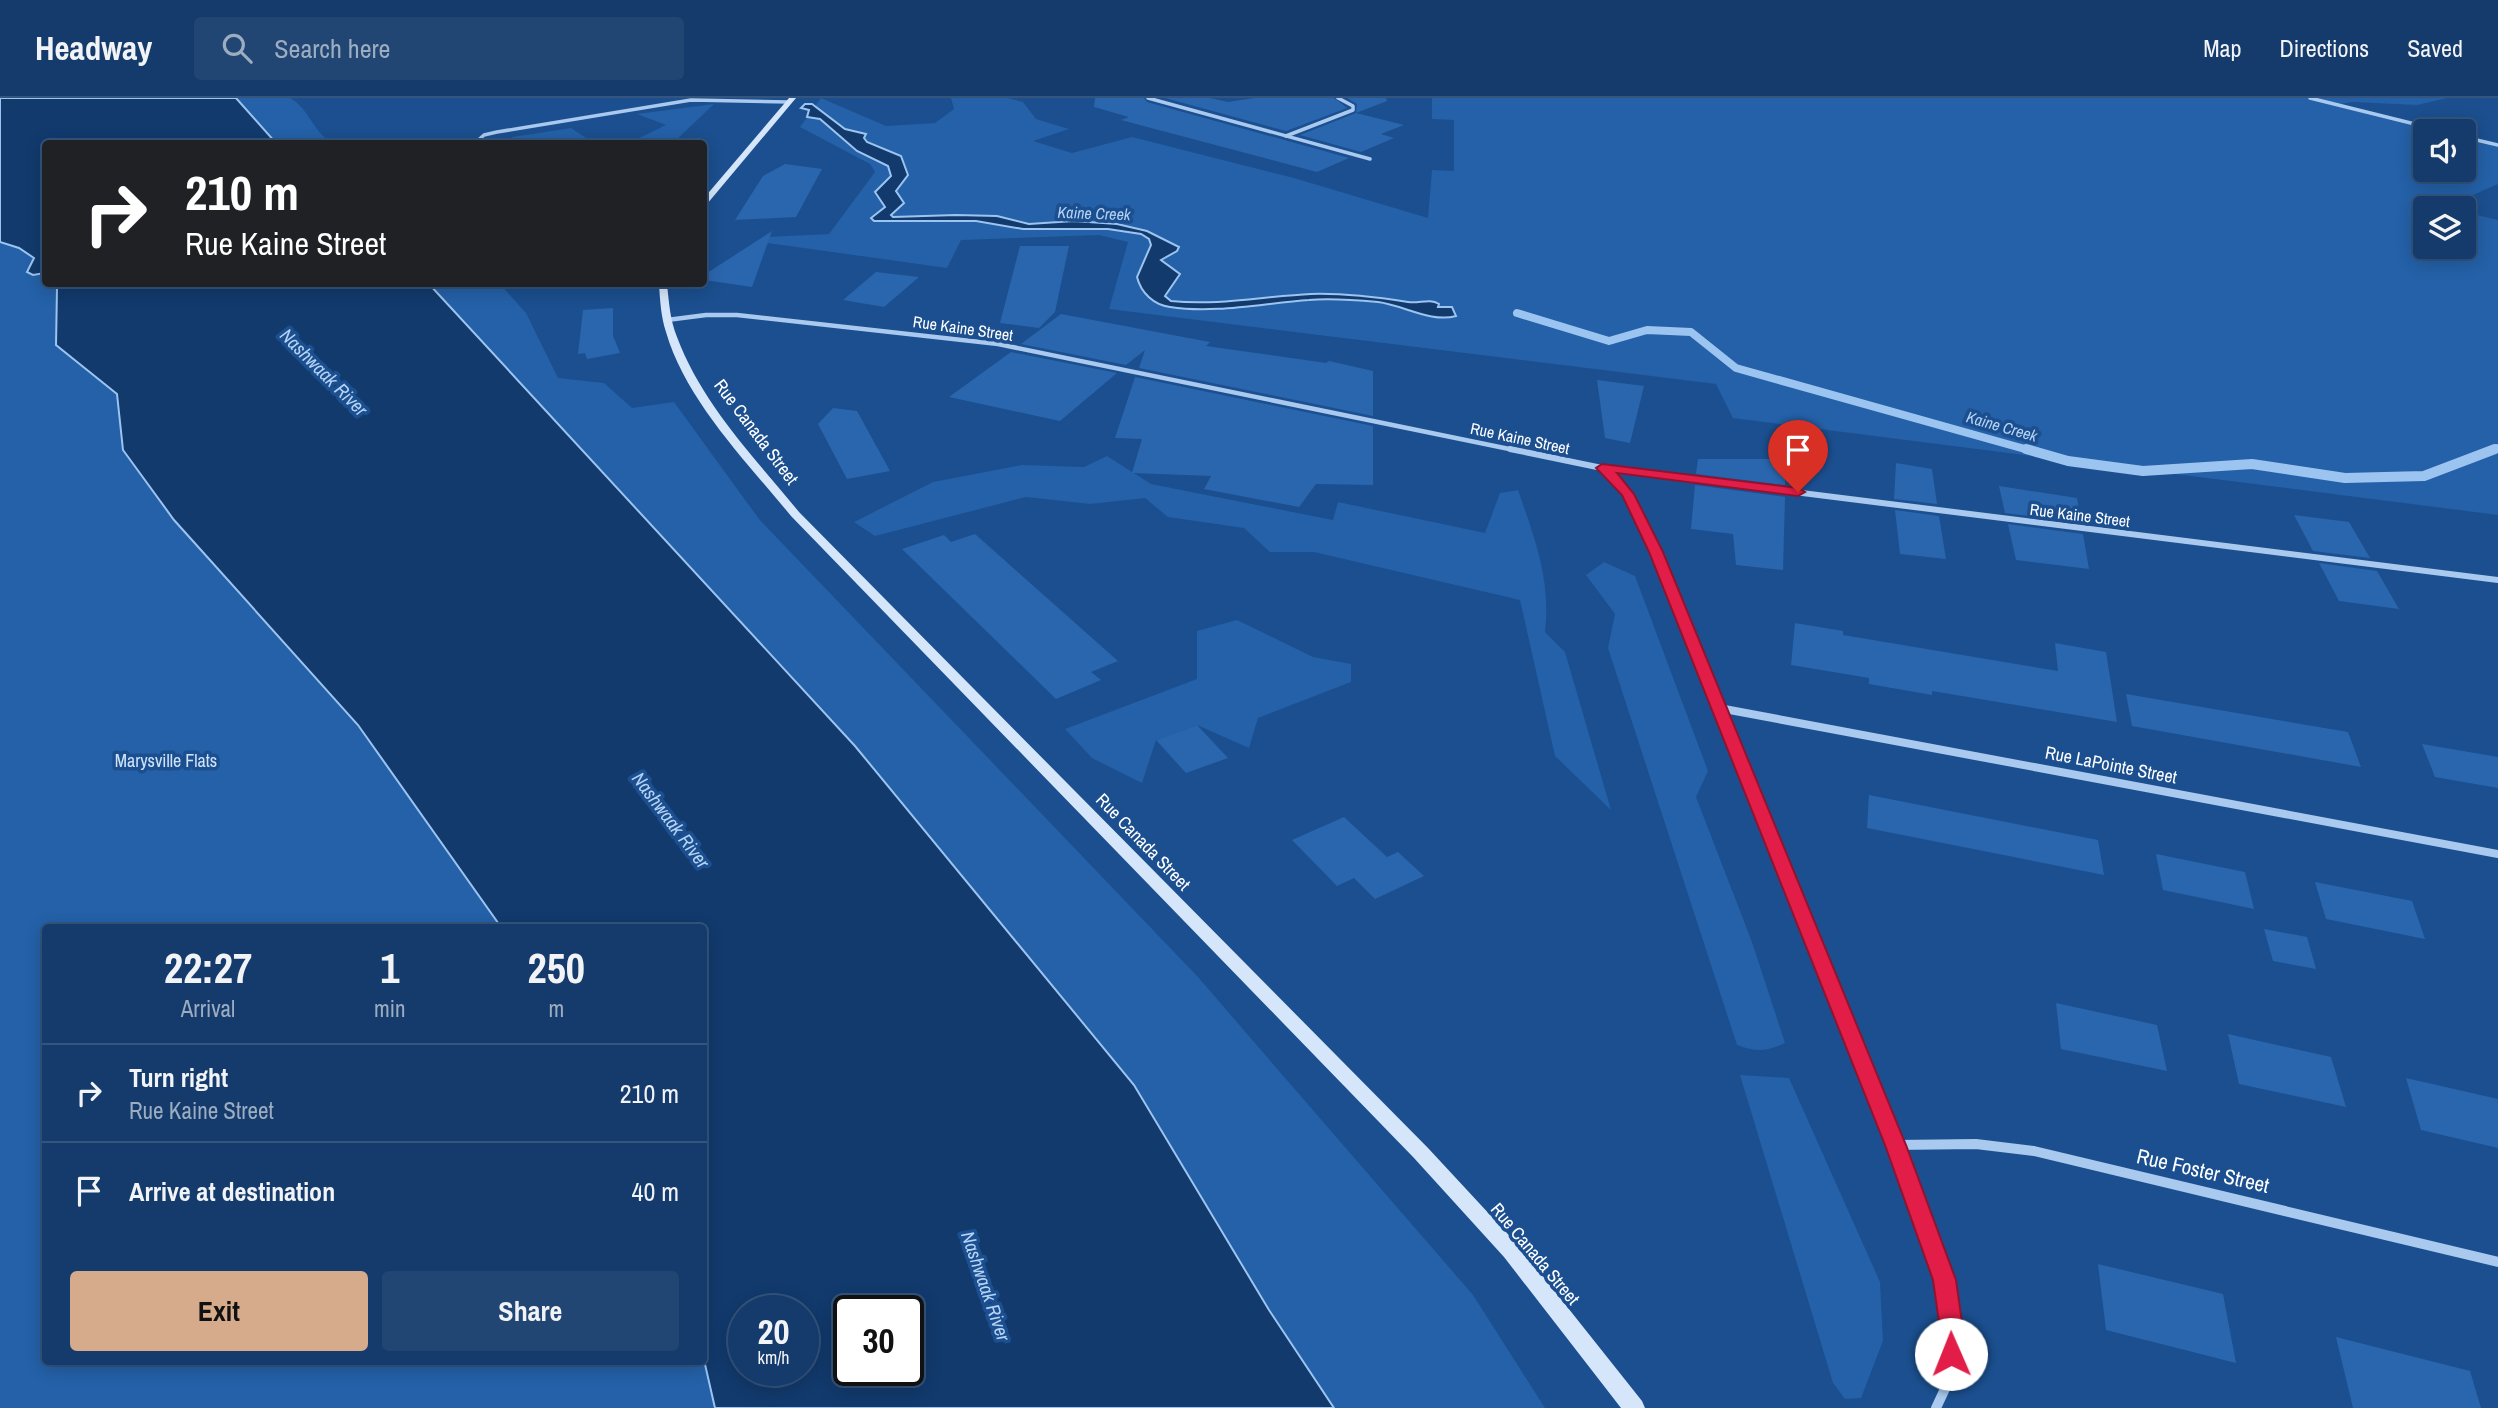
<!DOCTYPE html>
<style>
:root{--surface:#143b6b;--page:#214673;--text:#f1f3f6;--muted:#9dadc1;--line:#33557e;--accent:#d6ab8b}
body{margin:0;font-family:"Archivo Narrow",sans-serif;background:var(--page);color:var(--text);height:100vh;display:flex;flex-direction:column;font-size:26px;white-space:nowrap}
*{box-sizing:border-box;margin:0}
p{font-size:23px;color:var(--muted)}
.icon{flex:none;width:38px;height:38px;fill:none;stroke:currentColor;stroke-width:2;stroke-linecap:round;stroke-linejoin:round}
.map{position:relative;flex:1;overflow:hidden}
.panel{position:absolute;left:42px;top:826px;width:665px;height:441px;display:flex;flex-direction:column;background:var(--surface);border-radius:7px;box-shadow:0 4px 18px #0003,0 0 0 2px var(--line)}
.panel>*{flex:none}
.hud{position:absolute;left:42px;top:42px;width:665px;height:147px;border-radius:7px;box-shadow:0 4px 18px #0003,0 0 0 2px var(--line);background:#202124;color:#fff;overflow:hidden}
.tools{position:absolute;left:2413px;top:21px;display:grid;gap:14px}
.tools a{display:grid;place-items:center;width:63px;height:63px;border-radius:7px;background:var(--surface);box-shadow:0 4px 18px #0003,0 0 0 2px var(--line);font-size:35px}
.speed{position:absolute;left:728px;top:1197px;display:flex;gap:14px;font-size:35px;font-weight:700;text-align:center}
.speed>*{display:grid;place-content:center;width:91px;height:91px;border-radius:50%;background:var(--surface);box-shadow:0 4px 18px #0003,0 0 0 2px var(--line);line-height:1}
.speed small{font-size:18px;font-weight:400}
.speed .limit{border:4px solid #111;border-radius:10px;background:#fff;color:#111}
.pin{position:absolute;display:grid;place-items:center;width:60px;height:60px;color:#fff;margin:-72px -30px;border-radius:50% 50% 50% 0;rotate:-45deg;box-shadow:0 0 7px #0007}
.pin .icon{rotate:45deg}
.me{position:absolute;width:77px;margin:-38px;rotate:359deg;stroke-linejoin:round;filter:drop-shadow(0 0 5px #0008)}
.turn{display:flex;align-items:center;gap:24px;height:147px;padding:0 28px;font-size:32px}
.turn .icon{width:91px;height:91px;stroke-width:2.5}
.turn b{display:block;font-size:49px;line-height:60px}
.eta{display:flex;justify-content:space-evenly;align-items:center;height:119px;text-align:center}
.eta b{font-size:42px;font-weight:700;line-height:49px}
.primary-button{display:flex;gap:14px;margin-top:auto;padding:14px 28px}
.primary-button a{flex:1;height:80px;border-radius:7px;background:var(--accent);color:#111;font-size:28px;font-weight:700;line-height:80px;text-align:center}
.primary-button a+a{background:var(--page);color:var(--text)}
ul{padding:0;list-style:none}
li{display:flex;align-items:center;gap:21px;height:98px;padding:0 28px;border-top:2px solid var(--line)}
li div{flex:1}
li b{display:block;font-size:26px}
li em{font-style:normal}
header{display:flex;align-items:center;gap:42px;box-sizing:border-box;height:98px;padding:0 35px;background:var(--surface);border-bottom:2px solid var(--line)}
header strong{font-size:33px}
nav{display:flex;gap:38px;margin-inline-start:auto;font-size:24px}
.search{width:490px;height:63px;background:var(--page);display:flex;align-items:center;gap:18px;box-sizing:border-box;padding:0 24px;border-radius:7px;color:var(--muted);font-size:26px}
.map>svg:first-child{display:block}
</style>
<header>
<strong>Headway</strong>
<div class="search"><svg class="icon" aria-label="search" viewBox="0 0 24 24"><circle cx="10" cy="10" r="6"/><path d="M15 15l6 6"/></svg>Search here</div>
<nav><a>Map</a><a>Directions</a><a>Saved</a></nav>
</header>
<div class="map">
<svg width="2498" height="1310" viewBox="0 0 2498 1310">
<rect width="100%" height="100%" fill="#1b4f8f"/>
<g fill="#2461a8">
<path d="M 236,0 L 290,0 C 309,10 313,35 333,45 L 276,45 Z"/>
<polygon points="821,0 886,28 935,25 954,11 951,0 1008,0 1023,4 1036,21 1069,31 1033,43 1072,55 1132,39 1294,80 1428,120 1432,72 1454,73 1454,22 1432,21 1432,0 2447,0 2417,7 2353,4 2340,6 2443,33 2426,33 2426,72 2464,72 2464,39 2498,47 2498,86 2446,109 2449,110 2426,110 2426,149 2464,149 2464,114 2498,122 2498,417 1733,320 1716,286 1109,211 1128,144 1099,137 961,142 947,170 761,144 767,139 829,136 875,74 870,66 800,29"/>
<polygon points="714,6 675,43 629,45 666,27 637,16"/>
<polygon points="571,30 592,44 506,45 513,39"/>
<polygon points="0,144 19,150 35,160 27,174 33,177 45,175 46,186 60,186 57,190 56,247 117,296 123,353 174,422 358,627 501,829 46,830 46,1264 704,1262 715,1310 0,1310"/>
<polygon points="429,186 500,186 526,215 558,280 604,285 632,310 674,304 759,421 1198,879 1273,966 1473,1197 1545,1310 1334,1310 1269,1212 1134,987 855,648"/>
<path d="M 1107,358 L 1151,386 L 1333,422 L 1338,404 L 1485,435 L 1500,395 L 1518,392 C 1535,441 1551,482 1545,534 L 1565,554 L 1611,712 L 1555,658 L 1520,502 L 1314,454 L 1270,454 L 1244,430 L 1168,419 L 1145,400 L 1090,406 L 1026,399 L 875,438 L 854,424 L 933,384 L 1022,367 L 1084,369 Z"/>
<path d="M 1604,464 L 1635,478 L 1708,673 L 1696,699 L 1752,844 L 1785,945 C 1766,954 1756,954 1737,947 L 1608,550 L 1615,516 L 1586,477 Z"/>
<polygon points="1237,522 1313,559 1351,566 1351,584 1258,620 1249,650 1197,627 1156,642 1142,685 1092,660 1065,631 1197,581 1197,533"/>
<polygon points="1740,977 1789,980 1880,1184 1883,1243 1861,1300 1845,1301 1833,1285"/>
</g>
<g fill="#123a6d" stroke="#9cc4f0" stroke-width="2" fill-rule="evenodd">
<polygon points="0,0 236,0 276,45 46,46 45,175 33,177 27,174 34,160 19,150 0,144"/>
<path d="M 805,6 L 812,6 L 845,31 L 866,36 L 864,40 L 867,44 L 901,58 L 908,77 L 896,93 L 904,105 L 891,117 L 893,119 L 956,117 L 997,118 L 1029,126 L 1074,123 L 1117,126 L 1147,133 L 1179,149 L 1177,153 L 1161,162 L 1180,176 L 1165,198 L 1171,203 C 1218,208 1265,198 1311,196 C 1343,195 1376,199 1408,204 C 1419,206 1429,200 1439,206 L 1438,209 L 1452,209 L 1456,218 C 1431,225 1403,207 1378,204 C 1356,202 1331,200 1309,202 C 1264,205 1215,216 1170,209 C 1154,207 1141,195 1137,179 L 1151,147 L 1149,141 L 1141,136 L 1108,131 L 1023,131 L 976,123 L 874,123 L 871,120 L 885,109 L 875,94 L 891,78 L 888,68 L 857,53 L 820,21 L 807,19 L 809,12 L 801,10 Z"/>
<path d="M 60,186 L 429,186 L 855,648 L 1134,987 L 1269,1212 L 1334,1310 L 715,1310 L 704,1262 L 704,830 L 501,829 L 358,627 L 174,422 L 123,352 L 117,296 L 56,247 L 57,190 ZM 744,1213 L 803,1213 L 803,1272 L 744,1272 ZM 849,1213 L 908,1213 L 908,1272 L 849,1272 Z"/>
</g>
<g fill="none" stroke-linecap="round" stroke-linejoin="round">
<g stroke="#9cc4f0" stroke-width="8">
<polyline points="1517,215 1609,243 1647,232 1691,234 1736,270 2032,353"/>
<polyline points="2490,353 2498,350"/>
</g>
<polyline stroke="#9cc4f0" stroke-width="10" points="2026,351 2068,363 2143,373 2252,366 2345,380 2424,378 2495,351"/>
</g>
<g fill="#2a66ad">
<polygon points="1095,0 1144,0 1147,4 1349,60 1317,74 1121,22 1129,19 1094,9"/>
<polygon points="1165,0 1210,0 1228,4 1254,0 1334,0 1347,10 1286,33"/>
<polygon points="1347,0 1386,0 1387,3 1356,15 1357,6"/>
<polygon points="1356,15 1404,27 1381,36 1394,40 1361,54 1300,37"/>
<polygon points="785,66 822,71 796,119 735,122 763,78"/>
<polygon points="772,133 752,189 704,182 704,177"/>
<polygon points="1020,148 1069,148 1055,214 1039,230 1000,225"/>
<polygon points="876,174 919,179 884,209 843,202"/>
<polygon points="613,210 613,238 620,255 587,261 585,255 578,256 583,212"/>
<polygon points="1061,216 1210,244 1206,248 1326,265 1329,263 1373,273 1373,318 1139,270 1145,252 1126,267 1021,246"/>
<polygon points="1011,254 1117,275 1060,323 949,299"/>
<polygon points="1135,279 1373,328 1373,387 1316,386 1299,409 1204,391 1211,378 1132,375 1142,341 1115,340"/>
<polygon points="1597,282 1644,288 1630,345 1605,340"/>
<polygon points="833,310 857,313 890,373 847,381 818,326"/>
<polygon points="1698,361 1786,361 1785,387 1696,376"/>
<polygon points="1896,365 1932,371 1937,406 1894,401"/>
<polygon points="1695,387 1785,399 1783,472 1736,467 1733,436 1691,431"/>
<polygon points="1999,388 2077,400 2081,424 2005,415"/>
<polygon points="1895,412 1939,418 1946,461 1900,456"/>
<polygon points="2294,417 2349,424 2370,460 2313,453"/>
<polygon points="2008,426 2083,436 2089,471 2016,462"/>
<polygon points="975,436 1118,563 1091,574 1101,582 1056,601 902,451 944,437 951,444"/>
<polygon points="2319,465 2377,473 2399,511 2339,503"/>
<polygon points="1795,525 1843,533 1843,537 2058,573 2055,545 2106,554 2117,624 1932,593 1932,597 1869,586 1869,580 1791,567"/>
<polygon points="2126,596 2348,634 2361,669 2132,628"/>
<polygon points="1197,627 1228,660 1186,675 1156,642"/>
<polygon points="2422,646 2498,659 2498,690 2435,679"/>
<polygon points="1869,697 2098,742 2104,777 1867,730"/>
<polygon points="1344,719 1387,759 1398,754 1424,778 1375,801 1354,780 1337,788 1292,742"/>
<polygon points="2156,756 2245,774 2254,811 2163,792"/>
<polygon points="2315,784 2412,803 2425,841 2326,821"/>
<polygon points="2264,831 2307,839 2316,871 2273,863"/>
<polygon points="2056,905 2157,927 2167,973 2061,951"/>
<polygon points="2228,936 2331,959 2346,1009 2239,986"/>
<polygon points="2406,980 2498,1001 2498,1050 2421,1032"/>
<polygon points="2098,1166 2223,1196 2236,1265 2106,1232"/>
<polygon points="2336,1239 2470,1273 2481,1310 2353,1310"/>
</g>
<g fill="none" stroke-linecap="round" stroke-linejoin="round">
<g stroke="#a9c9ee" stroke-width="3.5">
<polyline points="1148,0 1370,61"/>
<polyline points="2310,0 2443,33"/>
<polyline points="1286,38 1353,12 1353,8 1338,0"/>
<polyline points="2464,39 2498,47"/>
<polyline points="474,46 484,37 497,34 691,2 789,4"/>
</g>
<polyline stroke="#a9c9ee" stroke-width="4.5" points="667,222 706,217 737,217 998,246 1519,353"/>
<g stroke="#a9c9ee" stroke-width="6">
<polyline points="1510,351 1602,370 2498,482"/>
<polyline points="1602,370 1628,396 1656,454 1715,601"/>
</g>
<g stroke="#a9c9ee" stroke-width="8">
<polyline points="1715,599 1842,915"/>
<polyline points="1719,610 2498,756"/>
</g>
<g stroke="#a9c9ee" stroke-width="10">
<polyline points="1841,913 1895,1047 1944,1182 1951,1231 1950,1280 1936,1310"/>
<polyline points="1895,1047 1976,1046 2034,1053 2498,1164"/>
</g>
<g fill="#d6e6fa" fill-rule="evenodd">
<polygon points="789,0 796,0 707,106 704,106 704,100"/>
<path d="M 659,186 L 667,186 C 669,204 670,222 677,239 C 702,306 754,359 799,414 L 1428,1050 L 1518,1147 L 1642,1303 L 1645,1310 L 1621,1310 L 1504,1159 L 1414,1060 L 791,418 C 747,364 686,303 666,234 C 661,219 660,202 659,186 Z"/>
</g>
</g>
<polygon fill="#e11d48" stroke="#92132f" stroke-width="2" points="1602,366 1798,390 1805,394 1798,398 1617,375 1634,396 1663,454 1906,1047 1956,1182 1963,1231 1963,1256 1959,1264 1951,1267 1942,1264 1939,1256 1940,1231 1933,1182 1885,1047 1649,454 1622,397 1596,370"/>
<g text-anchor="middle" stroke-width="7" stroke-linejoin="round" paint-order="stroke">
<g font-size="16" font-style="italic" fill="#b5d3f5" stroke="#1b4f8f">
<text transform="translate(1094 115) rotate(2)" y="6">Kaine Creek</text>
<text transform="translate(2002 328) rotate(16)" y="6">Kaine Creek</text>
</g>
<g font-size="16" fill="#fff" stroke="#1b4f8f">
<text transform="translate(963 230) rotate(8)" y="6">Rue Kaine Street</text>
<text transform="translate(1520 340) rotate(12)" y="6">Rue Kaine Street</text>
<text transform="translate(2080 417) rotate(7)" y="6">Rue Kaine Street</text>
</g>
<g font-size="18" fill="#fff" stroke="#1b4f8f">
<text transform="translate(756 334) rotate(53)" y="6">Rue Canada Street</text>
<text transform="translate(2111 667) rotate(11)" y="6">Rue LaPointe Street</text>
<text transform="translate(1143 744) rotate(46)" y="6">Rue Canada Street</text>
<text transform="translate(1535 1156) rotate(50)" y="6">Rue Canada Street</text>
</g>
<g font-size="18" fill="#cfe3fa" stroke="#1b4f8f">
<text x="166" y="669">Marysville Flats</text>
</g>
<g font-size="19" font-style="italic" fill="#b5d3f5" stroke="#1b4f8f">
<text transform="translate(324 274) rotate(45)" y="7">Nashwaak River</text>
<text transform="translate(671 722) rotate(53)" y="7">Nashwaak River</text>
<text transform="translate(986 1188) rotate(71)" y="7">Nashwaak River</text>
</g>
<g font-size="21" fill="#fff" stroke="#1b4f8f">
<text transform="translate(2203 1073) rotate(13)" y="7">Rue Foster Street</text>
</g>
</g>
</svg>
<div class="tools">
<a><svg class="icon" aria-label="sound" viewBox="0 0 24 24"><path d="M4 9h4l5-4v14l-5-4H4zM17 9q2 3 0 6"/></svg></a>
<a><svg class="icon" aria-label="layers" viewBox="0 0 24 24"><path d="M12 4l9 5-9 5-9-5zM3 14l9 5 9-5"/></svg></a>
</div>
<div class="speed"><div>20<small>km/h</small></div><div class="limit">30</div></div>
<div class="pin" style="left:1798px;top:394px;background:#d93025"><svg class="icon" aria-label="arrive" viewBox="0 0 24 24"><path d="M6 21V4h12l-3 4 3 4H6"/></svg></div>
<svg class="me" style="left:1951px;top:1256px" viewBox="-20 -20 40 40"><circle r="19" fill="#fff"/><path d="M0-13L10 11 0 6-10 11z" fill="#e11d48"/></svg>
<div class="hud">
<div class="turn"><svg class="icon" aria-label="right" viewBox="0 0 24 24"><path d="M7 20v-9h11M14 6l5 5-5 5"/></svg><div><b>210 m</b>Rue Kaine Street</div></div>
</div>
<section class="panel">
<div class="eta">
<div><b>22:27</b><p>Arrival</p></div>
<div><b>1</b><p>min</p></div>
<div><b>250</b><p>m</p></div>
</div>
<ul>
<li><svg class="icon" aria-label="right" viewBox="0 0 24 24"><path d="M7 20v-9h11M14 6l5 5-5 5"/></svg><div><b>Turn right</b><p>Rue Kaine Street</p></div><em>210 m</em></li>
<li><svg class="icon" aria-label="arrive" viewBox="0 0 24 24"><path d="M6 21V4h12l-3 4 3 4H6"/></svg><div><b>Arrive at destination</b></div><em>40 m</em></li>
</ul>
<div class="primary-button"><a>Exit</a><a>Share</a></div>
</section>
</div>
